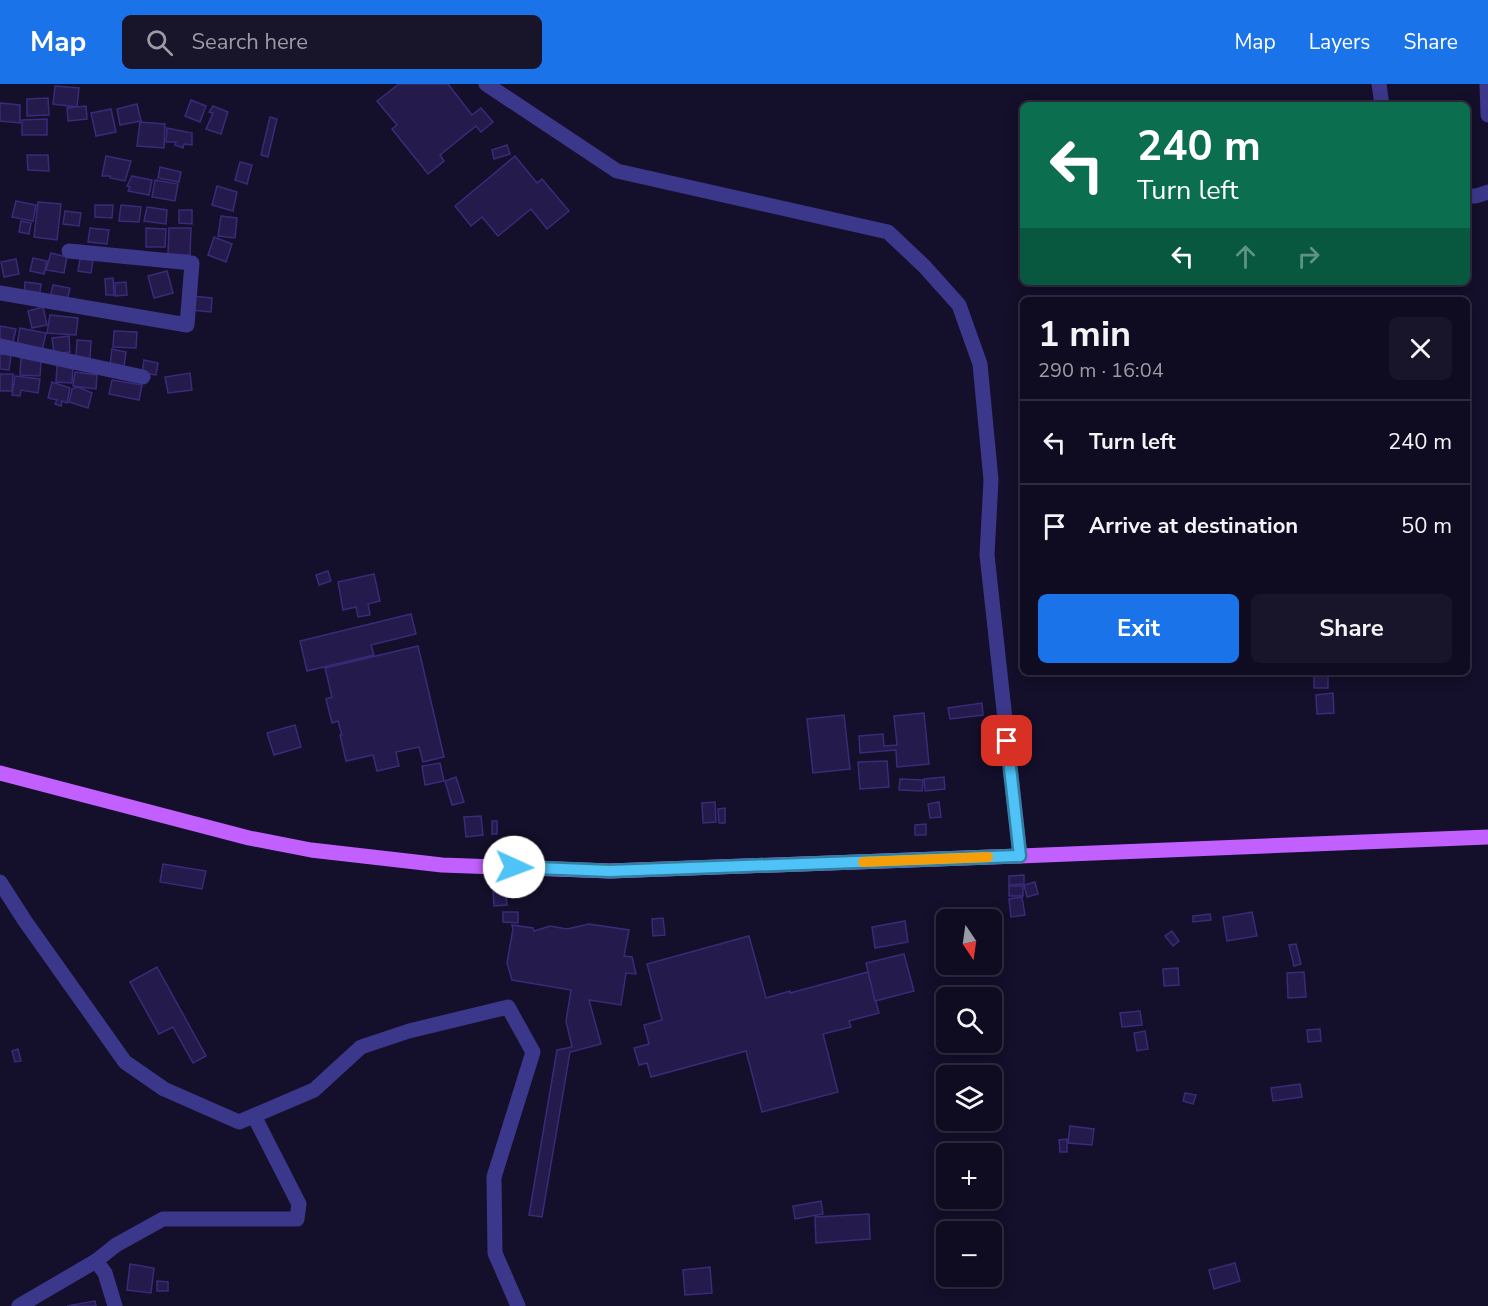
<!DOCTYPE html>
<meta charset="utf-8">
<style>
:root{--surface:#0f0b20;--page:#181429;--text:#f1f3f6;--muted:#9b9ba5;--line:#2f2b3e;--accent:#1a73e8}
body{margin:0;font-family:"Nunito Sans",sans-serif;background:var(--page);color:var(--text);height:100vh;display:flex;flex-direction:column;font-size:22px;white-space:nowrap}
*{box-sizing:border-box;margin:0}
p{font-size:20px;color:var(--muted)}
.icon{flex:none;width:33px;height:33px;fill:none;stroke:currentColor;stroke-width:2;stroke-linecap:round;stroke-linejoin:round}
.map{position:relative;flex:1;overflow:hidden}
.sheet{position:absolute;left:1020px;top:213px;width:450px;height:378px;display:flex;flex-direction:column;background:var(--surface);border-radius:9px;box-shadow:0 3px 15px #0003,0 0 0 2px var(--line)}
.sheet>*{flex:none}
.guide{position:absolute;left:1020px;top:18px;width:450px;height:183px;border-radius:9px;box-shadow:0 3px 15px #0003,0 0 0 2px var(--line);background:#0b6e4f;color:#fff;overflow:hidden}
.needle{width:39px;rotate:167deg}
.fabs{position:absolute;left:936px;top:825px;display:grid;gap:12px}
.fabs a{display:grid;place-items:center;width:66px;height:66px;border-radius:9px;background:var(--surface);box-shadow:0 3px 15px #0003,0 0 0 2px var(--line);font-size:30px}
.pin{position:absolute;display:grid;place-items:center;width:51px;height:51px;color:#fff;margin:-26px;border-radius:12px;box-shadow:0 3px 9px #0006}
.me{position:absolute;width:66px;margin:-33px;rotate:92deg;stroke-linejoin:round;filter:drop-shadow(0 0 4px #0008)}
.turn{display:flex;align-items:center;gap:21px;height:126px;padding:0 18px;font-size:27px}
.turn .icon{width:78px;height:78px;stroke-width:2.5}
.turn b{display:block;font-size:42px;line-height:51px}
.lanes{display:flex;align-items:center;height:57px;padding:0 18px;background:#0003;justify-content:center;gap:30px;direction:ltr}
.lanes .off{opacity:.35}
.round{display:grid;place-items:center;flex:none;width:63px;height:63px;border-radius:9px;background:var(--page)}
.overview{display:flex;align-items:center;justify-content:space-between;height:102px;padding:0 18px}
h1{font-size:36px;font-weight:700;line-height:45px}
.action{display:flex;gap:12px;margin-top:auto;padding:12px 18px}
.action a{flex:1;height:69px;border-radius:9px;background:var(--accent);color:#fff;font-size:24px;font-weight:700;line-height:69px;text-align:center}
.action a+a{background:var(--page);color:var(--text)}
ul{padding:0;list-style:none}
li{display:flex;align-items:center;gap:18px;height:84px;padding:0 18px;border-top:2px solid var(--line)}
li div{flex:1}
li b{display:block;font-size:22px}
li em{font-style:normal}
header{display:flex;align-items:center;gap:36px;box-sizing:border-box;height:84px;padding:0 30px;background:var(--accent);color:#fff}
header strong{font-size:28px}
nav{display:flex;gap:33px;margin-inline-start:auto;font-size:21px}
.search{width:420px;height:54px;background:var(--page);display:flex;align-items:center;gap:15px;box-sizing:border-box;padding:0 21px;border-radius:9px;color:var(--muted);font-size:22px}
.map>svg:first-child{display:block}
</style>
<header>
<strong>Map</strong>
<div class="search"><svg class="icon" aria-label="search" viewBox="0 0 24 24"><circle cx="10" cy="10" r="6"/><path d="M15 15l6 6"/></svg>Search here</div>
<nav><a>Map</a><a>Layers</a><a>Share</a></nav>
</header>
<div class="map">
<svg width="1488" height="1222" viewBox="0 0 1488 1222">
<rect width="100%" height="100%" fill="#140f2a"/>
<g fill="#241a4c" stroke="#3a2b79" stroke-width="1.5">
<polygon points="399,0 448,0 472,31 481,24 493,38 481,48 476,42 440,71 444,77 428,90 392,45 397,41 377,17"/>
<polygon points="55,2 79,4 77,23 53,20"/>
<polygon points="48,14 49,31 27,32 27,15"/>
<polygon points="191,16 206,22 200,38 185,32"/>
<polygon points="0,19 20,21 20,39 0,37"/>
<polygon points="137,20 141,37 120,41 117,25"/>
<polygon points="86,22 87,35 68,37 67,24"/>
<polygon points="213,22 228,28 221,50 206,45 213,29 209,28"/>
<polygon points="111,25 116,48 96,52 91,29"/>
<polygon points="270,33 277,35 268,73 261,71"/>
<polygon points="47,35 47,51 22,51 22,36"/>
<polygon points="140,38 165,40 164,64 137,62"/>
<polygon points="167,44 192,49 192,61 184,60 183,64 175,61 176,58 166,58"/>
<polygon points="507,61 510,70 494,75 492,66"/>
<polygon points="27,71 48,71 49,87 28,86"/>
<polygon points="106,72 131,77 125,97 110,94 110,92 102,92"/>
<polygon points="515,72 537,99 542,95 569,127 547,145 531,125 498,152 482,133 471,142 455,122"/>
<polygon points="240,78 252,81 247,100 235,96"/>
<polygon points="160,83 181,88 179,98 158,94"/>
<polygon points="132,92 152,96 149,111 128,107 130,103 127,102"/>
<polygon points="155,96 178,100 175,117 152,113"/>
<polygon points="217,102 237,108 233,127 212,121"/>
<polygon points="16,117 36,121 33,137 12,133"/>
<polygon points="38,118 61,120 57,156 34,153"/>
<polygon points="95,121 113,121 112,134 95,133"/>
<polygon points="121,121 141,123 139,138 119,137"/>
<polygon points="147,123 167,126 166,140 144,137"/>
<polygon points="179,126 192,126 192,140 179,139"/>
<polygon points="65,127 81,129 79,142 63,140"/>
<polygon points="221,132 237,134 235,154 218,152"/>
<polygon points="21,137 31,139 29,150 19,148"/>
<polygon points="90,144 109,146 107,160 88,158"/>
<polygon points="146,144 166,145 165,163 146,163"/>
<polygon points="169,144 191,144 190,171 168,170"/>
<polygon points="214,153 232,160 226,178 208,171"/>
<polygon points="51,169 67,173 64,189 46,186"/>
<polygon points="33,174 47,177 44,190 30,187"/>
<polygon points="16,175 19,190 4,193 1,178"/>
<polygon points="80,175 93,176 91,189 78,187"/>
<polygon points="167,187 173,209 154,214 148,192"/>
<polygon points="113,194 114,211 106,211 105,195"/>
<polygon points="25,198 41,200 39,215 24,213"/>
<polygon points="126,198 127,211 115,212 115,199"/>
<polygon points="53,201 70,204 67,217 50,213"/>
<polygon points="192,212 212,214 211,228 191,226"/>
<polygon points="43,223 47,241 32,244 28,227"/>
<polygon points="50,231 78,234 76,251 47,249"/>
<polygon points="0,242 16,245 13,258 0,255"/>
<polygon points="20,244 46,249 42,267 17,262"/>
<polygon points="114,247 137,248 136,264 113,263"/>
<polygon points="69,252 70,268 54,270 52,254"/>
<polygon points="77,256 91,257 90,274 76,273"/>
<polygon points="112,265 126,268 124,283 110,281"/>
<polygon points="0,270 11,271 9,286 0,285"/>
<polygon points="21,274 41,275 40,292 20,291"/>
<polygon points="144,276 158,279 156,291 142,289"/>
<polygon points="57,281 73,282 72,299 56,298"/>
<polygon points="75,288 97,291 96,305 73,302"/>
<polygon points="190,289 192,306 168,309 165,293"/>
<polygon points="0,290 13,290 12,307 0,307"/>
<polygon points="15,292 40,295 38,309 21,306 20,312 12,311"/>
<polygon points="112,296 142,301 139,316 109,310"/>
<polygon points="52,298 70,304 67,319 62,317 61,322 55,320 57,316 48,314"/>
<polygon points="78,303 92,309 88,324 69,318 72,305"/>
<polygon points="328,487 331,497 319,501 316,491"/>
<polygon points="374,490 380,517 368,520 370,531 358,533 356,523 343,526 338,498"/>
<polygon points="411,530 416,550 371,561 374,571 307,587 300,557"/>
<polygon points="418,562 444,673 423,678 419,663 396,668 399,682 377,687 373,671 346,677 340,651 342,651 338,637 332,639 326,615 332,613 325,584"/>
<polygon points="1328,590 1328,604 1314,604 1314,591"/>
<polygon points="1333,609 1334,629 1317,630 1316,611"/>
<polygon points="982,619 983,631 950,635 948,624"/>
<polygon points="924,629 929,680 897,683 896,666 860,669 859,652 883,650 884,662 897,661 894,632"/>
<polygon points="844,631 850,685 813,689 807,635"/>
<polygon points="295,641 301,663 274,671 267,649"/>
<polygon points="887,677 889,703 860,705 858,678"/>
<polygon points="440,679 444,697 425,701 422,682"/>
<polygon points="456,693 464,718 452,721 445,697"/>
<polygon points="944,693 945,705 925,707 924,695"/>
<polygon points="900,695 923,696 922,707 899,706"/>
<polygon points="715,718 716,738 703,739 702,719"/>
<polygon points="939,718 941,733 930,734 928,720"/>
<polygon points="725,724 725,739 719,739 718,725"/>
<polygon points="481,732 483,751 466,753 464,733"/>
<rect x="492" y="737" width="5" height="13"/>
<polygon points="926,740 926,751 915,751 915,741"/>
<polygon points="163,780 206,787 202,805 160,798"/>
<polygon points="1024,791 1024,800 1009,801 1009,792"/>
<polygon points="1035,798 1038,810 1027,813 1024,801"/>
<rect x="1009" y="802" width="14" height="10"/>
<polygon points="505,805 507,821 494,822 493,807"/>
<polygon points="1022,813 1025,831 1011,833 1009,815"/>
<polygon points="503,828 518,828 518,839 503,838"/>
<polygon points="1252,828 1257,852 1227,857 1223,833"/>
<polygon points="1210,830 1211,836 1193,838 1193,832"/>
<polygon points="663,834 665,851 653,852 652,835"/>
<polygon points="905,837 908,858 875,864 872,843"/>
<polygon points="589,840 629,846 624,872 632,873 636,890 626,889 621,921 589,916 601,960 570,968 542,1133 529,1131 557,966 572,963 566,937 571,906 512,896 507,879 513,845 512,841 533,844 534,847 550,842 567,845"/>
<polygon points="1172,847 1179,857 1173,862 1165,852"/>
<polygon points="749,852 766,914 790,907 790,909 868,888 879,929 849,937 851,943 823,950 838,1008 762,1028 746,967 651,993 647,979 639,981 634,964 649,960 644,941 662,936 647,880"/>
<polygon points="1296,860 1301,880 1294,882 1289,861"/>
<polygon points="904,870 914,907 875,917 866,879"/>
<polygon points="157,883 206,972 193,979 173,943 159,950 130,898"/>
<polygon points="1178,884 1179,901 1164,902 1163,885"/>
<polygon points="1304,888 1306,913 1288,914 1287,889"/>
<polygon points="1140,927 1142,941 1122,943 1120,929"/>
<polygon points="1320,945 1321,957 1308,958 1307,946"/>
<polygon points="1145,947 1148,965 1137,967 1134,949"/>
<polygon points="18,965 21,977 15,978 12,967"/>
<polygon points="1300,1000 1302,1013 1273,1017 1271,1004"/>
<polygon points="1185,1009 1196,1011 1193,1020 1183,1017"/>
<polygon points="1070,1042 1094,1045 1092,1061 1068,1059"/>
<polygon points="1067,1055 1067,1068 1060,1068 1059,1056"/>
<polygon points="821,1117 823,1130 795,1135 793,1122"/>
<polygon points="869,1130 870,1155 816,1159 815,1133"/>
<polygon points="1235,1179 1240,1197 1214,1205 1209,1186"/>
<polygon points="130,1180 154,1184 151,1209 127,1206"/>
<polygon points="710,1183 712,1209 685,1211 683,1186"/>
<polygon points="157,1197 168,1198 168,1207 157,1207"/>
<polygon points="95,1217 96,1222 67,1222"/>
</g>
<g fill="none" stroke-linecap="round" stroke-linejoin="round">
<g stroke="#3b388b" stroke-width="15">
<polyline points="486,0 617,87 888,148 924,182 959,221 980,280 991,396 987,471 1020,772"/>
<polyline points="1379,0 1382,21"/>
<polyline points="1487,0 1488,31"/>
<polyline points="1467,112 1476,112 1488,108"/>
<polyline points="0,209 187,241 192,179 69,167"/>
<polyline points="0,262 143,293"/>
<polyline points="0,798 25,837 125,978 164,1005 239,1038 314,1006 361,963 409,947 508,923 533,968 494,1093 495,1169 518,1222"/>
<polyline points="96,1177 105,1189 115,1222"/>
<polyline points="19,1222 96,1177 116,1161 163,1135 297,1135 299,1120 254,1032"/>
</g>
<polyline stroke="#c25fff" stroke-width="15" points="0,689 249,754 311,766 442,781 610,787 1020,772 1488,753"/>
</g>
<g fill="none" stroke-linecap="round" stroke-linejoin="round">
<defs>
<polyline id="route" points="514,783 610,787 1020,772 1007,657"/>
</defs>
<use href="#route" stroke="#337fa1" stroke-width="15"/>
<use href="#route" stroke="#4fc3f7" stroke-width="10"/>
<polyline stroke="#f59e0b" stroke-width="10" points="863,778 988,773"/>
</g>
</svg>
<div class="fabs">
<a><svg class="needle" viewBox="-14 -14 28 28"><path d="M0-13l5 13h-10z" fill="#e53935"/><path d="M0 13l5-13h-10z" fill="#9b9ba5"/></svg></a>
<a><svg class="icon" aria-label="search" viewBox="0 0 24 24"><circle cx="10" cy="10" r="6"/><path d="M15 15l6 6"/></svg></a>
<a><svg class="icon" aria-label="layers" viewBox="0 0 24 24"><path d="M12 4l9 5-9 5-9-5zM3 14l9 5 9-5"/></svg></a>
<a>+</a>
<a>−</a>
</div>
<div class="pin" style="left:1007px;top:657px;background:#d93025"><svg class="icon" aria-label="arrive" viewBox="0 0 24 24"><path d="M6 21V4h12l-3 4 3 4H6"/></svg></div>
<svg class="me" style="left:514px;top:783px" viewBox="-20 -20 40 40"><circle r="19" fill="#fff"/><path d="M0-13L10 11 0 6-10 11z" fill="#4fc3f7"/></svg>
<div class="guide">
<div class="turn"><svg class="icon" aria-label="left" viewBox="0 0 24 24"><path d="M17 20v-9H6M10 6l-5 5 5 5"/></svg><div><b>240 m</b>Turn left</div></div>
<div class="lanes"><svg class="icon" aria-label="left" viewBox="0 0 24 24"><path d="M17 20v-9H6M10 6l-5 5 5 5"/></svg><svg class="icon off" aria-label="ahead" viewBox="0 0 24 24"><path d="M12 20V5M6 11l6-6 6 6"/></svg><svg class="icon off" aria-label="right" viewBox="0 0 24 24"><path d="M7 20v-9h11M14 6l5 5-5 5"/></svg></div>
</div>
<section class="sheet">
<div class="overview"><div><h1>1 min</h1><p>290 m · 16:04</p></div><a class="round"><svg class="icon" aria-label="close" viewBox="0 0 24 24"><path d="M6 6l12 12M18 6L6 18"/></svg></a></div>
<ul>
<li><svg class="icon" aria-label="left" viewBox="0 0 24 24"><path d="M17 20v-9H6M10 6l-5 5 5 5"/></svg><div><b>Turn left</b></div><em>240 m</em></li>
<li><svg class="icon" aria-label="arrive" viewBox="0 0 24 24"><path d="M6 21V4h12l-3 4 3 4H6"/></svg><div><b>Arrive at destination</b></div><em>50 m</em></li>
</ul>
<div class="action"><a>Exit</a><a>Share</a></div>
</section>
</div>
